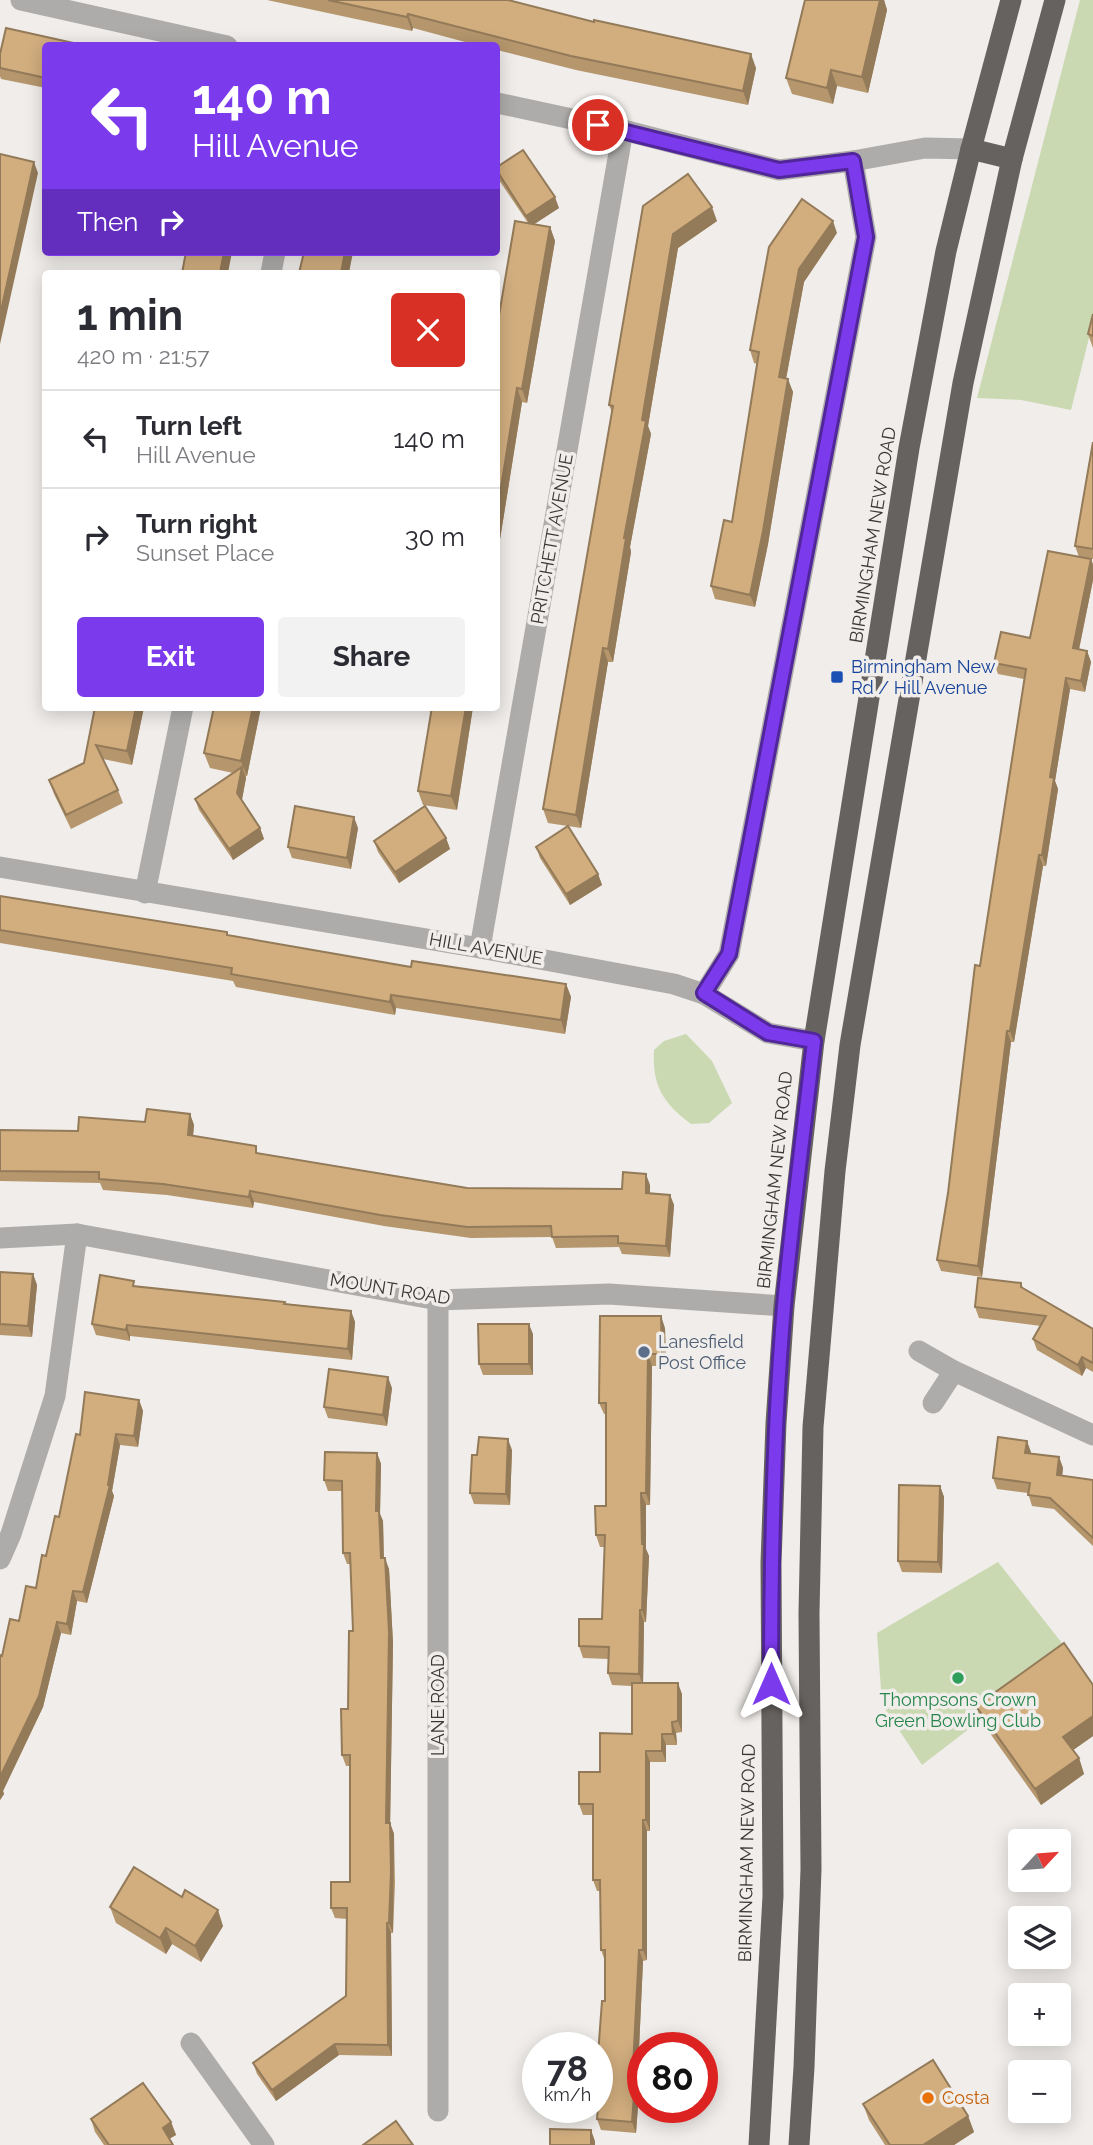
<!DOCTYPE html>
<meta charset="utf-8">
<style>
:root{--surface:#fff;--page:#f2f2f3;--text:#2b2b33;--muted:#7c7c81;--line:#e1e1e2;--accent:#7c3aed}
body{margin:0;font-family:Raleway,sans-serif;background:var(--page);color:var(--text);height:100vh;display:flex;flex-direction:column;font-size:26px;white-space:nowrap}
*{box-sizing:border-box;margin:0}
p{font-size:23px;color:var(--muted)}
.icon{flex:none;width:38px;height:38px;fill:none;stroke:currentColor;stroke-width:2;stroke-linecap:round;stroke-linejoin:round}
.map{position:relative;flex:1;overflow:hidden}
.sheet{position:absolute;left:42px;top:270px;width:458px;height:441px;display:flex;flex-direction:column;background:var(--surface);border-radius:7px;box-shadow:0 4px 18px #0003}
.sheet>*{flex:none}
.top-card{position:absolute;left:42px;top:42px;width:458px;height:214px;border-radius:7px;box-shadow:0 4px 18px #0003;background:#7c3aed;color:#fff;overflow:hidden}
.needle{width:46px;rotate:64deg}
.buttons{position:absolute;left:1008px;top:1829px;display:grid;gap:14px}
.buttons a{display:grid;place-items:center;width:63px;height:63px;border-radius:7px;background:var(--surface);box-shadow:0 4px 18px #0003;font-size:35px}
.speed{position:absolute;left:522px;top:2032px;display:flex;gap:14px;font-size:35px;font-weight:700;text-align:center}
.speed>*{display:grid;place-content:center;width:91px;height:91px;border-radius:50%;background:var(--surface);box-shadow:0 4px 18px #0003;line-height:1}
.speed small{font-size:18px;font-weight:400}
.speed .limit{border:10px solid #d22;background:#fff;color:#111}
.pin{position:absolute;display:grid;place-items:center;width:60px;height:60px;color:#fff;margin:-30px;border:4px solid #fff;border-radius:50%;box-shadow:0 2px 7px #0007}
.me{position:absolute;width:77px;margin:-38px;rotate:0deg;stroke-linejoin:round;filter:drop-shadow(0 0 5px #0008)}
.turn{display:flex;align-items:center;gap:24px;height:147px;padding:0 35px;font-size:32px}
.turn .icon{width:91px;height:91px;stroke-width:2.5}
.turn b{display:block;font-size:49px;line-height:60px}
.then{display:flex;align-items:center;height:66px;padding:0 35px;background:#0003;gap:14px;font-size:26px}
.round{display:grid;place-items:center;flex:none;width:74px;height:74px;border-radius:7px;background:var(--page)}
.overview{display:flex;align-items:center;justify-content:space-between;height:119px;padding:0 35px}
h1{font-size:42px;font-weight:700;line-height:52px}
.primary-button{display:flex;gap:14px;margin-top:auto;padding:14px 35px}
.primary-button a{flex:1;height:80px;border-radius:7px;background:var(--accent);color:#fff;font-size:28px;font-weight:700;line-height:80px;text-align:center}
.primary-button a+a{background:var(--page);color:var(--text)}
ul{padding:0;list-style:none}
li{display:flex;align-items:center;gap:21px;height:98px;padding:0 35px;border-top:2px solid var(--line)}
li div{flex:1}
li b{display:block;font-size:26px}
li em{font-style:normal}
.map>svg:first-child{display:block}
</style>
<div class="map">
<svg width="1093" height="2145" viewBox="0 0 1093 2145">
<rect width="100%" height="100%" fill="#f0edea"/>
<g fill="#cad9b1">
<polygon points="1080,0 1093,0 1093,322 1071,410 1021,400 977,398"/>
<path d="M 686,1034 L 712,1061 L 732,1103 L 709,1123 L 691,1124 C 663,1103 652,1086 654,1050 L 664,1041 Z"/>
<polygon points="998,1562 1069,1652 922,1765 882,1704 877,1633"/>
</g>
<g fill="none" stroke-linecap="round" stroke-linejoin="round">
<g stroke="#aeacab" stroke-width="21">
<polyline points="21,0 227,46"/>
<polyline points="497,103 623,130 779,170 853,161 925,148 971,149"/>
<polyline points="271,273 275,252"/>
<polyline points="0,867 480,948 674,984 704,994 768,1033 814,1041"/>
<polyline points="145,893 183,707"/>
<polyline points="480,948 623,130"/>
<polyline points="704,994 729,954 866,237 853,161"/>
<polyline points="0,1238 77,1234 438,1300 609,1294 784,1306"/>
<polyline points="438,1300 438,2111"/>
<polyline points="919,1351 954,1371 1093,1435"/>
<polyline points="933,1403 954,1371"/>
<polyline points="0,1559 11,1534 55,1396 77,1234"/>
<polyline points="191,2043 264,2145"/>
</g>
<g stroke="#666260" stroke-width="21">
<polyline points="971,149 1012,159"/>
<polyline points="759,2145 773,1896 771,1563 776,1423 784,1306 814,1041 909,448 946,251 971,149 1011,0"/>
<polyline points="799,2145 804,2067 811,1869 809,1613 813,1427 835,1171 850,1045 963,383 1012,159 1055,0"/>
</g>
</g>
<g fill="#b5966d">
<polygon points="267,0 508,0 756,68 748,105 576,70 497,50 497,46 480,46 413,28 412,31"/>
<polygon points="805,0 884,0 887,10 868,93 837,86 833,104 792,94 786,78"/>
<polygon points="46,46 46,88 1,79 0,76 0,54"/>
<polygon points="497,167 559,208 534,224 550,227 555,241 527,403 522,402 497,558 528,223 499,180 497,173"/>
<polygon points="643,206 717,221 678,248 648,426 651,434 630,547 631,552 613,662 608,662 581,828 548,823 543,809 612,412 609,405"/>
<polygon points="837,233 804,282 786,378 793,392 768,544 755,607 715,599 711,586 732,522 757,364 754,363 750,350"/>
<polygon points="1093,314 1093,348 1088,334"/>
<polygon points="1093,442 1093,559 1086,558 1093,580 1079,649 1087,651 1091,662 1085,692 1070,689 1055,781 1058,789 1046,866 1043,866 1014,1042 1011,1042 982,1277 941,1271 937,1260 948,1193 980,966 1024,679 998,674 994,663 1030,638 1079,557 1075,546"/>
<polygon points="95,707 144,707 132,765 103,759 118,790 123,803 71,829 54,794 49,780 84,763"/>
<polygon points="261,707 247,776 246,776 246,778 242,800 260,828 264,839 233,860 199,810 195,799 233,773 210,768 204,753"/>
<polygon points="432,707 473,707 457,810 423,805 418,791"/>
<polygon points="358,828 351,869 292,858 288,847"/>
<polygon points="446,838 450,849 399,883 378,852 374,841"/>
<polygon points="536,847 598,874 602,885 570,905 540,858"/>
<polygon points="0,896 227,932 228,935 411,967 566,984 571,997 565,1034 396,1008 395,1015 236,987 233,981 0,943"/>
<polygon points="190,1114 194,1125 193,1136 259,1153 467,1188 622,1189 650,1185 650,1193 670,1195 674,1205 670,1257 622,1254 619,1247 556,1248 552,1237 471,1238 384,1226 254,1202 253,1208 167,1195 103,1190 100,1183 0,1181 0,1130 78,1131"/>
<polygon points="0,1272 33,1274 37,1285 32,1337 0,1335"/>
<polygon points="1021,1283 1023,1288 1093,1329 1093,1372 1086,1368 1082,1376 1037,1350 1033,1339 1041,1326 979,1318 975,1307"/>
<polygon points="136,1286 351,1311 355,1322 352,1360 130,1336 130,1341 96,1335 92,1324"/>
<polygon points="665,1328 666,1366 652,1366 650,1505 646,1505 646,1549 649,1556 646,1622 644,1622 643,1683 682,1694 682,1732 676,1733 677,1745 666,1745 666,1762 650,1762 650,1831 647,1831 647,1960 643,1961 638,2071 640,2079 636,2133 601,2130 597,2119 601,2064 598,2055 605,2001 605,1961 601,1950 600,1891 597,1891 593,1880 593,1815 583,1815 579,1804 600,1772 632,1734 632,1686 612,1685 608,1673 608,1659 583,1658 579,1646 602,1619 605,1547 600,1547 596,1535 606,1506 606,1414 604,1414 599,1403"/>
<polygon points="533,1334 533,1375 483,1375 479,1364"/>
<polygon points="392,1388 387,1426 328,1418 324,1407"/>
<polygon points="139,1400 143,1411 138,1447 120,1445 112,1491 114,1496 87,1603 77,1601 71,1635 61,1633 43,1707 3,1791 4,1794 0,1800 2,1656 36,1588 59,1517 80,1435"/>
<polygon points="1027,1441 1030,1453 1059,1457 1063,1468 1062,1476 1093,1480 1093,1546 1054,1509 1032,1506 1028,1493 997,1489 993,1478"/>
<polygon points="512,1450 510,1505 474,1504 470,1493 477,1455"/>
<polygon points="377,1453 381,1464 380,1514 383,1521 384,1558 389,1569 393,1643 390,1823 394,1834 395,1883 393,1933 391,1933 392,2056 339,2055 276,2101 257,2074 253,2063 346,1996 347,1919 335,1918 331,1908 350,1882 350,1766 346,1766 342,1755 348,1709 353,1631 351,1564 347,1564 343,1553 342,1491 328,1491 324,1480"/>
<polygon points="940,1486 944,1497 942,1573 902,1572 898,1561"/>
<polygon points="976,1706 1093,1736 1073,1750 1079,1758 1084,1774 1041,1805 982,1722"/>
<polygon points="110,1907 223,1926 201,1962 172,1944 166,1954 116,1923"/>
<polygon points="863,2104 968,2116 974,2132 954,2145 885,2145 869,2120"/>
<polygon points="91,2119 171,2122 176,2135 169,2139 173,2145 104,2145 95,2132"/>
</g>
<g fill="#937a59">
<polygon points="880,0 884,0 887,10 868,93 862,77"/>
<polygon points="408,14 413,28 412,31 407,17"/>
<polygon points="751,54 756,68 748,105 743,91"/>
<polygon points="831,70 837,86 833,104 827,88"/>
<polygon points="34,162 38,173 0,344 0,315"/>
<polygon points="555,197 559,208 530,227 526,216"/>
<polygon points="712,207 717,221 678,248 648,426 651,434 630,547 631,552 613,662 608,649 642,420 673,234"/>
<polygon points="833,221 837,233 804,282 784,390 779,377 799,269"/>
<polygon points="550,227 555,241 527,403 522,389"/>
<polygon points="224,252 232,252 228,273 220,273"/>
<polygon points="345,252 353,252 349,273 341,273"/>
<polygon points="788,379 793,392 768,544 755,607 750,595"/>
<polygon points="517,388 522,402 497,558 497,512"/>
<polygon points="1091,559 1093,564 1093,580 1077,659 1073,648"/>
<polygon points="603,648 608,662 581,828 576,815"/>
<polygon points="1087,651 1091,662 1085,692 1081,681"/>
<polygon points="1066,678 1070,689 1055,781 1058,789 1046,866 1042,855 1050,777"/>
<polygon points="136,707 144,707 132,765 127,751"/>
<polygon points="253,707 261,707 247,776 241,761"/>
<polygon points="466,707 473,707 457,810 451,796"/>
<polygon points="242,767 246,778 241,804 237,793"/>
<polygon points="354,817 358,828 351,869 347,858"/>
<polygon points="260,828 264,839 233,860 229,849"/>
<polygon points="446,838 450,849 399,883 395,872"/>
<polygon points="1039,855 1043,866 1014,1042 1010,1031"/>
<polygon points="598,874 602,885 570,905 566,894"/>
<polygon points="566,984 571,997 565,1034 561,1020"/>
<polygon points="391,995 396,1008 395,1015 390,1002"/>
<polygon points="1007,1031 1011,1042 982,1277 978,1266"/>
<polygon points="190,1114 194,1125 192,1146 188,1135"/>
<polygon points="646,1174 650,1185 650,1204 646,1193"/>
<polygon points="250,1191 254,1202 253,1208 249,1197"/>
<polygon points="670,1195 674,1205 670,1257 666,1246"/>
<polygon points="33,1274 37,1285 32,1337 28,1326"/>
<polygon points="351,1311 355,1322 352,1360 348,1349"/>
<polygon points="661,1316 665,1328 666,1366 662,1354"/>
<polygon points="529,1324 533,1334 533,1375 529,1364"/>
<polygon points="127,1325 130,1336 130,1341 126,1330"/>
<polygon points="648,1354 652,1366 650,1505 646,1493"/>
<polygon points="1082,1357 1086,1368 1082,1376 1078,1365"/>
<polygon points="388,1377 392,1388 387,1426 383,1415"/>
<polygon points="139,1400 143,1411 138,1447 134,1436"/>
<polygon points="116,1434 120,1445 112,1491 114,1496 87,1603 83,1592 108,1485"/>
<polygon points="508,1439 512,1450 510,1505 506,1494"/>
<polygon points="1027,1441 1031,1452 1029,1464 1025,1453"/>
<polygon points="377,1453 381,1464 380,1514 383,1521 384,1569 381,1558 376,1511"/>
<polygon points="1059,1457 1063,1468 1061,1486 1057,1475"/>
<polygon points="940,1486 944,1497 942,1573 938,1562"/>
<polygon points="641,1493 646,1505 646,1549 649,1556 646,1622 642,1610"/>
<polygon points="385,1558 389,1569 393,1643 390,1834 386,1823"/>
<polygon points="73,1591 77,1601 71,1635 67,1624"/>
<polygon points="640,1610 644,1622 643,1686 639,1674"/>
<polygon points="57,1622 61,1633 43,1707 3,1791 4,1794 0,1800 0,1777"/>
<polygon points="678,1683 682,1694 682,1732 678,1721"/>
<polygon points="1093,1716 1093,1736 1069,1753 1063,1737"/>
<polygon points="672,1722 676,1733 677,1745 673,1734"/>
<polygon points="662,1734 666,1745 666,1762 662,1751"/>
<polygon points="646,1751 650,1762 650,1831 646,1820"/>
<polygon points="1079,1758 1084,1774 1041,1805 1035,1789"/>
<polygon points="643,1820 647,1831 647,1960 643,1950"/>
<polygon points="390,1823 394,1834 393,1933 389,1923"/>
<polygon points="218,1910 223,1926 201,1962 195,1946"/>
<polygon points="387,1923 391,1933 392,2056 388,2045"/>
<polygon points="166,1928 172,1944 166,1954 160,1938"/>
<polygon points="639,1950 643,1961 638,2071 640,2079 636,2133 632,2122 633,2067"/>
<polygon points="335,2044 339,2055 276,2101 272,2090"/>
<polygon points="968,2116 974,2132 954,2145 923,2145"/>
<polygon points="171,2122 176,2135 167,2140 163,2128"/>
<polygon points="591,2130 595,2141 595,2145 591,2145"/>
</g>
<g fill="#d2ae7f" stroke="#937a59" stroke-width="2">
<polygon points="328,0 508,0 594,22 594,20 751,54 743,91 571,56 408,14 407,17"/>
<polygon points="805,0 880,0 862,77 831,70 827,88 786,78"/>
<polygon points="6,28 87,46 46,46 46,78 0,68 0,54"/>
<polygon points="523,150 555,197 526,216 497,171 497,167"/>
<polygon points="0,154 34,162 0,315"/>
<polygon points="688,174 712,207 673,234 642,420 646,421 624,538 626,538 608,649 603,648 576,815 543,809 613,406 609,405 643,206"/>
<polygon points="802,199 833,221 799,269 779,377 788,379 763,531 750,595 711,586 724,520 732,522 759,352 750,350 769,247"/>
<polygon points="515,221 550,227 522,389 517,388 497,512 497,327"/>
<polygon points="186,252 224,252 220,273 182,273"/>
<polygon points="304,252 345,252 341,273 299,273"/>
<polygon points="1093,314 1093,336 1088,334"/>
<polygon points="1093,442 1093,549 1075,546"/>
<polygon points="1048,551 1091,559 1073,648 1087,651 1081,681 1066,678 1050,777 1054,778 1042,855 1039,855 1010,1031 1007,1031 978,1266 937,1260 948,1193 975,965 980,966 1026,669 994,663 1001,632 1030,638"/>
<polygon points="95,707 136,707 127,751 96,745 118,790 66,815 49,780 84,763"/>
<polygon points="214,707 253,707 241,761 204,753"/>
<polygon points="432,707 466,707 451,796 418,791"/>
<polygon points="242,767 237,793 260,828 229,849 195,799"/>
<polygon points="295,806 354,817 347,858 288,847"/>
<polygon points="425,806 446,838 395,872 374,841"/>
<polygon points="568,826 598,874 566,894 536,847"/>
<polygon points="0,896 227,932 227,935 411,967 412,961 566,984 561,1020 391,995 390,1002 231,974 232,968 0,930"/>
<polygon points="147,1109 190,1114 188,1135 256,1146 256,1153 467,1188 622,1189 623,1172 646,1174 646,1193 670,1195 666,1246 618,1243 618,1236 552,1237 551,1226 467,1227 380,1215 250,1191 249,1197 163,1184 99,1179 99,1172 0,1171 0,1130 78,1131 79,1117 145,1122"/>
<polygon points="0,1272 33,1274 28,1326 0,1324"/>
<polygon points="100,1275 134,1281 133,1286 285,1302 284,1304 351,1311 348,1349 127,1325 126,1330 92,1324"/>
<polygon points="978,1278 1021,1283 1021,1287 1093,1329 1093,1363 1082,1357 1078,1365 1033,1339 1046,1316 975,1307"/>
<polygon points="600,1316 661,1316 662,1354 648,1354 646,1493 641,1493 642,1544 644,1544 642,1610 640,1610 639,1674 608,1673 609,1647 579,1646 579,1619 602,1619 605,1535 596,1535 595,1506 606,1506 606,1403 599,1403"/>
<polygon points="478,1324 529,1324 529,1364 479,1364"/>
<polygon points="329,1369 388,1377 383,1415 324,1407"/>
<polygon points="85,1392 139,1400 134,1436 116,1434 108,1485 110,1485 83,1592 73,1591 67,1624 57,1622 39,1696 0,1777 0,1655 2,1656 10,1619 19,1621 26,1586 36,1588 42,1555 46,1556 55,1516 59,1517 76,1434 80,1435"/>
<polygon points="479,1437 508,1439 506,1494 470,1493 472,1455 477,1455"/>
<polygon points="998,1437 1027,1441 1025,1453 1059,1457 1057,1475 1093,1480 1093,1538 1050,1498 1028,1495 1030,1483 993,1478"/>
<polygon points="325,1452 377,1453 376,1511 379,1511 381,1558 385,1558 389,1632 386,1823 390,1823 391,1872 389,1923 387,1923 388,2045 335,2044 272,2090 253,2063 346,1996 347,1908 331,1908 331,1882 350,1882 350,1755 342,1755 341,1709 348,1709 349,1631 353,1631 350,1553 343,1553 342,1481 324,1480"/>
<polygon points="899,1485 940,1486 938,1562 898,1561"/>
<polygon points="1064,1643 1093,1685 1093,1716 1063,1737 1079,1758 1035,1789 976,1706"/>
<polygon points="632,1683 678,1683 678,1721 672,1722 673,1734 662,1734 662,1751 646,1751 646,1820 643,1820 643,1950 639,1950 633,2067 636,2068 632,2122 597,2119 602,2056 598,2055 602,2001 605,2001 605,1950 601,1950 600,1880 593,1880 593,1804 579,1804 579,1772 600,1772 600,1733 632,1734"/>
<polygon points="134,1867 182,1897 185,1890 218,1910 195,1946 166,1928 160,1938 110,1907"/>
<polygon points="933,2060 968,2116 923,2145 890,2145 863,2104"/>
<polygon points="143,2083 171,2122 163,2128 173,2145 109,2145 91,2119"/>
<polygon points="396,2121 413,2145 363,2145"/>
<polygon points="550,2129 591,2130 591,2145 550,2145"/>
</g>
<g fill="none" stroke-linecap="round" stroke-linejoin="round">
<defs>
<path id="route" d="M 598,125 L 779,170 L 853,161 L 866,237 L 729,954 L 704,993 L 768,1033 L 814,1041 C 804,1129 792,1217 784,1306 C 773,1431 771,1558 771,1684"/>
</defs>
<use href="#route" stroke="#51269a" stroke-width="18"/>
<use href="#route" stroke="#7c3aed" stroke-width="12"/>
</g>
<rect fill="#1a4fb4" stroke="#f0edea" stroke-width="2.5" x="830" y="670" width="14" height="14" rx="3.5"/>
<circle fill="#5c6f8a" stroke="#f0edea" stroke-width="2.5" cx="644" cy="1352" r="7"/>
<circle fill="#2e9e5b" stroke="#f0edea" stroke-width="2.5" cx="958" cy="1678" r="7"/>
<circle fill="#e8710a" stroke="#f0edea" stroke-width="2.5" cx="928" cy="2098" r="7"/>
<g text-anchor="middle" stroke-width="7" stroke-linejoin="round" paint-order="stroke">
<g font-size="18" fill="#393836" stroke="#f0edea">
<text transform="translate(873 535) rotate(-81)" y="6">BIRMINGHAM NEW ROAD</text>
<text transform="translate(552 539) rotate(-80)" y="6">PRITCHETT AVENUE</text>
<text transform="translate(486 949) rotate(10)" y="6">HILL AVENUE</text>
<text transform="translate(775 1180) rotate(-84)" y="6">BIRMINGHAM NEW ROAD</text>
<text transform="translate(390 1289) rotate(9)" y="6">MOUNT ROAD</text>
<text transform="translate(438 1705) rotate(-90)" y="6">LANE ROAD</text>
<text transform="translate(747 1853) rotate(-89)" y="6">BIRMINGHAM NEW ROAD</text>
</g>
<g font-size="18" fill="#164399" stroke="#f0edea" text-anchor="start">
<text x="851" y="673">Birmingham New<tspan x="851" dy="21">Rd / Hill Avenue</tspan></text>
</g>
<g font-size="18" fill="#4e5e75" stroke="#f0edea" text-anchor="start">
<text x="658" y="1348">Lanesfield<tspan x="658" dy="21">Post Office</tspan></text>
</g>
<g font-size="18" fill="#27864d" stroke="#f0edea">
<text x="958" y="1706">Thompsons Crown<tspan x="958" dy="21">Green Bowling Club</tspan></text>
</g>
<g font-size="18" fill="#c56008" stroke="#f0edea" text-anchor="start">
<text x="942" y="2104">Costa</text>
</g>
</g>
</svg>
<div class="buttons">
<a><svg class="needle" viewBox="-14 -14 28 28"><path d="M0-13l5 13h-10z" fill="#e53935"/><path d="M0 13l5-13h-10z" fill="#7c7c81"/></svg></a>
<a><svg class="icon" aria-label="layers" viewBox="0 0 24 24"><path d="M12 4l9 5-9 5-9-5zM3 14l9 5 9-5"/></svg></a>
<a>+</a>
<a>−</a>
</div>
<div class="speed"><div>78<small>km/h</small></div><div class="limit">80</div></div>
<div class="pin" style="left:598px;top:125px;background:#d93025"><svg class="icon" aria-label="arrive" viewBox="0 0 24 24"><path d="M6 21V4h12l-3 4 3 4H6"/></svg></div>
<svg class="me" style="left:771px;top:1684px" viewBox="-20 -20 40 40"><path d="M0-17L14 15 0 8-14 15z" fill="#7c3aed" stroke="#fff" stroke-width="4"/></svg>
<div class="top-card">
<div class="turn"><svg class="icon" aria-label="left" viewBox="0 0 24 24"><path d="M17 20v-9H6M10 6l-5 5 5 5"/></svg><div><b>140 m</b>Hill Avenue</div></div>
<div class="then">Then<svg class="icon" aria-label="right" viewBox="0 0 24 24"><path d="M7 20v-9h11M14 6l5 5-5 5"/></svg></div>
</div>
<section class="sheet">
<div class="overview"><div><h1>1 min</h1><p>420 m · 21:57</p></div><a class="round" style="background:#d93025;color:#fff"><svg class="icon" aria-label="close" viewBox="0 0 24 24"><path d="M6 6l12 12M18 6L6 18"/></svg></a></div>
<ul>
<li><svg class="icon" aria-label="left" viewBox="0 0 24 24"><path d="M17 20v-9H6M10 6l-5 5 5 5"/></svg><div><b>Turn left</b><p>Hill Avenue</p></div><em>140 m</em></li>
<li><svg class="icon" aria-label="right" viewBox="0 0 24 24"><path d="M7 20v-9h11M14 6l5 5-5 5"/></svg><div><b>Turn right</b><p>Sunset Place</p></div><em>30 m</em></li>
</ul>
<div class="primary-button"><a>Exit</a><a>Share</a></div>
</section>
</div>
